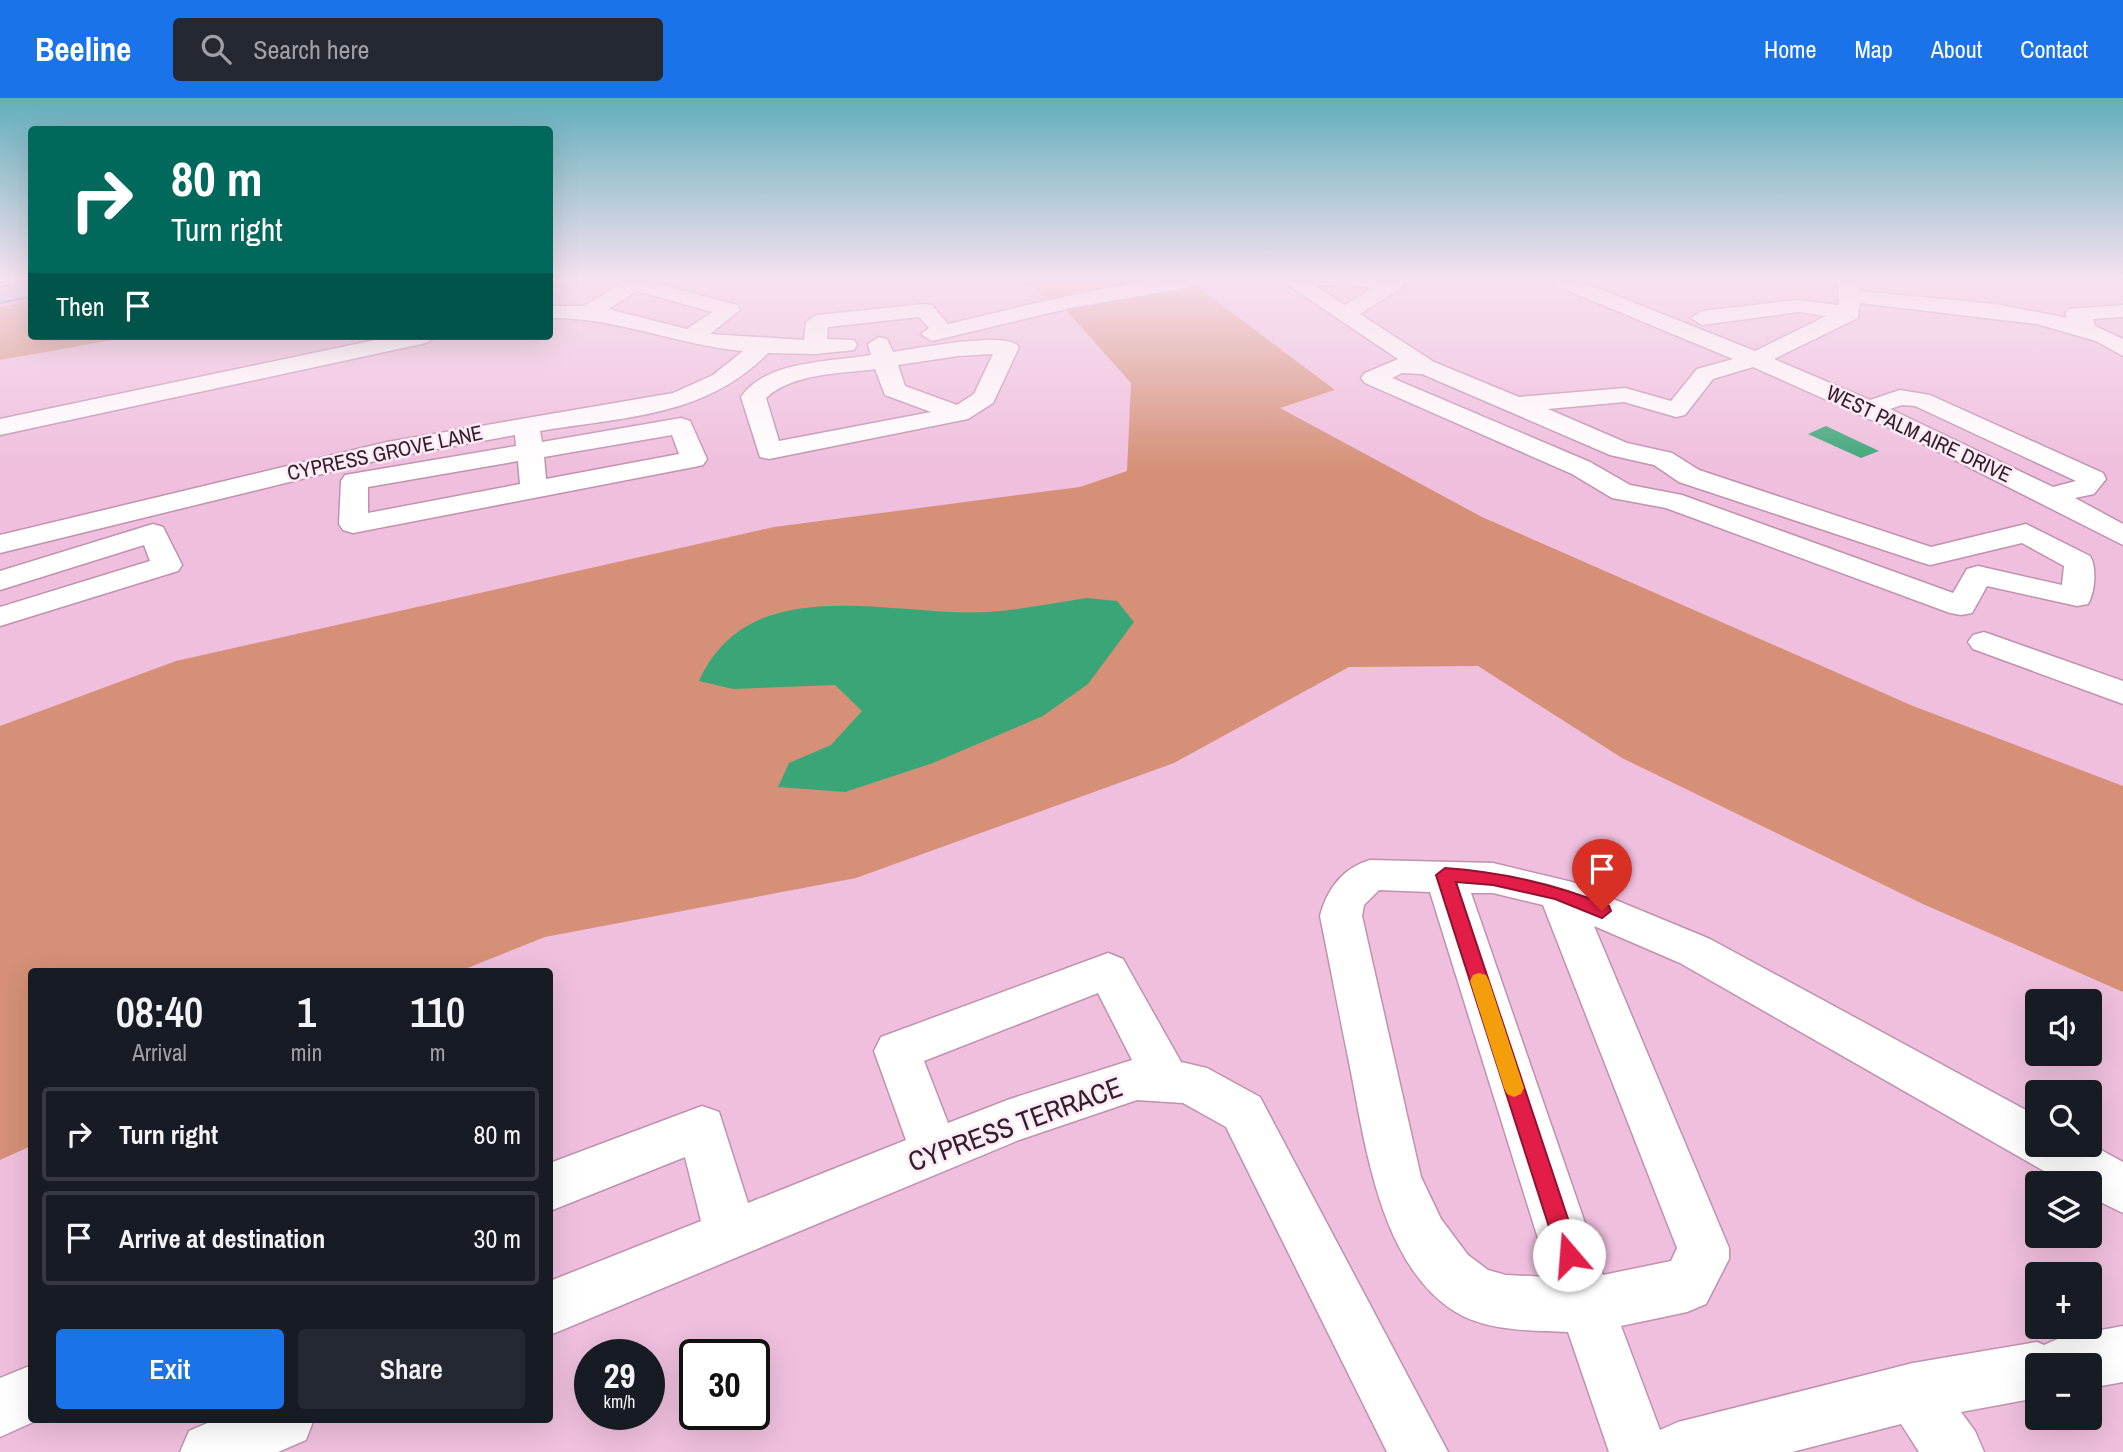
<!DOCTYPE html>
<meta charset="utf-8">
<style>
:root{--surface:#171b24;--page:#242831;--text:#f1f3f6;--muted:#9ea1a6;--line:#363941;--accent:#1a73e8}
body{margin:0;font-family:"Archivo Narrow",sans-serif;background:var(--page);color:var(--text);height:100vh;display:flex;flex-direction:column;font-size:26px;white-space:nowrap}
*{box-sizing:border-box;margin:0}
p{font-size:23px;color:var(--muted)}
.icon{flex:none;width:38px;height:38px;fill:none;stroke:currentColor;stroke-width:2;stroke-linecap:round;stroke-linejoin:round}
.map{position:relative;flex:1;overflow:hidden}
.panel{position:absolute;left:28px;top:870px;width:525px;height:455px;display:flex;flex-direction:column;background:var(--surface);border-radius:7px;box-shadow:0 7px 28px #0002}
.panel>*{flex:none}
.hud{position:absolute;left:28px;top:28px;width:525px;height:214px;border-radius:7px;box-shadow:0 7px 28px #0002;background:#00695c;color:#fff;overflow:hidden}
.controls{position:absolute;left:2025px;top:891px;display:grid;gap:14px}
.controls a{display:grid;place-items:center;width:77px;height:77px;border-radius:7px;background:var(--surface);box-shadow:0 7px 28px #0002;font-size:35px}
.speed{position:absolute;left:574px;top:1241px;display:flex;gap:14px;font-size:35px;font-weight:700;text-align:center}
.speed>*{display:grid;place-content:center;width:91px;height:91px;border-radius:50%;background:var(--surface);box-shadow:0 7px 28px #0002;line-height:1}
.speed small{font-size:18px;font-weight:400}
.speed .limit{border:4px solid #111;border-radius:10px;background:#fff;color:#111}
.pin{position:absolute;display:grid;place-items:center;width:60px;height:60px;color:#fff;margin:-72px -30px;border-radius:50% 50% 50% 0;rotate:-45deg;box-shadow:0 0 7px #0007}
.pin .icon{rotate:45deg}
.me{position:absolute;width:77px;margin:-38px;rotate:342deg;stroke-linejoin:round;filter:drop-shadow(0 0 5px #0008)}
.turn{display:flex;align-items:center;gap:24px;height:147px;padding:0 28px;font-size:32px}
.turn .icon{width:91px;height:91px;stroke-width:2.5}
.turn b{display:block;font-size:49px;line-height:60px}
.then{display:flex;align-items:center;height:66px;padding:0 28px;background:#0003;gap:14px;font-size:26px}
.eta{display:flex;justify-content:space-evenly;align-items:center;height:119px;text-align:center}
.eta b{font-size:42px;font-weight:600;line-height:49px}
.primary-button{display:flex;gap:14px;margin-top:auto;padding:14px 28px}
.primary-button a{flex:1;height:80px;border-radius:7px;background:var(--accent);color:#fff;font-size:28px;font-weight:600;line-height:80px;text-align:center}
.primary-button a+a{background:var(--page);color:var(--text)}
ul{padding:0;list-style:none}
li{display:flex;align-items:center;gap:21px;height:94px;margin:0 14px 10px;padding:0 14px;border:4px solid var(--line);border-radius:7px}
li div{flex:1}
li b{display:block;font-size:26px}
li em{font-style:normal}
header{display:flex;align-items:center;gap:42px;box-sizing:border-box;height:98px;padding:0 35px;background:var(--accent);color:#fff}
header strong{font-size:33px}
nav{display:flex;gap:38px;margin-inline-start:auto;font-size:24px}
.search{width:490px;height:63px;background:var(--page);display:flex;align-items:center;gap:18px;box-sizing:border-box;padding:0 24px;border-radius:7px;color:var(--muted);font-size:26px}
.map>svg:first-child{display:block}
</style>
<header>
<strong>Beeline</strong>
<div class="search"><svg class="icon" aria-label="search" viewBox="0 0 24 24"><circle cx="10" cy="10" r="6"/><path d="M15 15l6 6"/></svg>Search here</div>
<nav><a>Home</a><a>Map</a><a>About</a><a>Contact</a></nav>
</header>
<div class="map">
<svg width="2123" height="1354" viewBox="0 0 2123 1354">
<rect width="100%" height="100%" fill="#efbfdd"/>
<g fill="#d59077">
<polygon points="1016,180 1165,180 1052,202"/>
<polygon points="1195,187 1335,292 1280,310 1482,419 1913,608 2123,688 2123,894 1923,806 1622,660 1478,568 1349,569 1174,665 856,780 545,839 460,873 32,873 31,1048 0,1062 0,628 176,563 774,429 1080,389 1127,373 1131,285 1066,212"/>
<polygon points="31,202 32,238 136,238 0,262 0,209"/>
</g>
<g fill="#3aa677">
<polygon points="1826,328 1879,353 1861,360 1808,336"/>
<path d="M 1087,500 L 1117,503 L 1134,524 L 1088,586 L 1043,618 L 933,665 L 845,694 L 778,689 L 789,665 L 831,647 L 862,613 L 835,587 L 733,591 L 699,583 C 750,470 891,519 987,514 C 1020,512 1054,505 1087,500 Z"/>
</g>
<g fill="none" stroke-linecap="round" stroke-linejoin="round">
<defs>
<g id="minor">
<path d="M 635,180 L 737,207 L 740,212 L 710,236 L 804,242 L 806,224 L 817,217 L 924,206 L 932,207 L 948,226 C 1037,205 1127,180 1218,180 L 1208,186 L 1070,210 L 932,243 L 921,236 L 929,230 L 919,219 L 828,229 L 827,241 L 854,242 L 857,247 L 854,252 L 815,256 L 768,255 C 706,319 623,319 540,333 L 542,344 L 681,320 L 690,323 L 707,361 L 703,367 L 694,369 L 353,435 L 343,432 L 339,426 L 341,383 L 345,377 L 516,348 L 515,337 L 387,360 L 0,455 L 0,437 L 387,344 L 673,295 L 713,277 L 743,253 C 677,247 616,219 550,220 L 550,208 L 584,208 L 627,182 ZM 637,193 L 712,214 L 687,231 L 608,211 ZM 672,337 L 679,356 L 546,381 L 544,359 ZM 518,363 L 520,386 L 368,415 L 368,389 Z"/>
<path d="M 1287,180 L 1401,182 L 1404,186 L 1401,190 L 1360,216 L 1434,264 L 1519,299 L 1625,290 L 1671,303 L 1697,271 L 1733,261 L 1547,184 L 1544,180 L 1572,180 L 1755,253 L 1826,218 L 1798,214 L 1702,227 L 1691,220 L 1702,213 L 1798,202 L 1839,207 L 1838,189 L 1833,180 L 1853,180 L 1859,193 L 1995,206 L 2068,220 L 2065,216 L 2068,211 L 2123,207 L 2123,219 L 2093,221 L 2095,228 L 2123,241 L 2123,258 L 2096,243 L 2037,226 L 1860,205 L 1858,220 L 1774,261 L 1870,302 L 1900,292 L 1930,297 L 2103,375 L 2106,381 L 2094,396 L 2075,400 L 2123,426 L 2123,447 L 1905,337 L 1753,269 L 1713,281 L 1685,317 L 1676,319 L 1624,304 L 1548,311 L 1627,345 L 1672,355 L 1699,372 L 1931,449 L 2026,426 L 2090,458 C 2097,469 2095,495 2088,506 L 2077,508 L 1987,488 L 1972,515 L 1961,517 L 1950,515 L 1666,410 L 1612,400 L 1572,376 L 1365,285 L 1361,280 L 1365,275 L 1398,261 L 1288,187 ZM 1344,186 L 1373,190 L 1345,207 L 1316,188 ZM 1402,275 L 1422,276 L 1610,357 L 1654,367 L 1679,384 L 1920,464 L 1930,467 L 2022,445 L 2064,468 L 2062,487 L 1978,468 L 1967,471 L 1953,495 L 1682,397 L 1630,387 L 1590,364 L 1392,280 ZM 1902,307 L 1915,308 L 2076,383 L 2053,389 L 1890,311 Z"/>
<polygon points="394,238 437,238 426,245 0,337 0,321"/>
<path d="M 879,239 L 887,241 L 893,254 C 914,251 1008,232 1019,249 L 993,305 L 968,321 L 769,361 L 760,359 L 741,299 C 766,262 831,264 871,257 L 868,246 ZM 993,256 L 974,296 L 957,307 L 905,288 L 898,267 L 958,258 ZM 875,271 L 885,297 L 931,314 L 779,343 L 766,300 C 792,275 840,276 875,271 Z"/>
<polygon points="153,426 163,429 182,467 178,473 0,528 0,509 150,463 144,447 0,492 0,473"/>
<polygon points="1984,534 2123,583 2123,606 1973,551 1968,544 1973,537"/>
<path d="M 1370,762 L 1493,765 L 1572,784 L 1710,841 L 2037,1018 L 2037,1046 L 2090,1046 L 2123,1064 L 2123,1115 L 2090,1099 L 2090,1085 L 2065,1085 L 1680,865 L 1594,828 L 1729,1150 L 1729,1161 L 1706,1206 L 1687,1214 L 1621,1228 L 1660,1332 L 1678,1324 L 1913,1265 L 2037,1244 L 2044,1247 L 2062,1239 L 2123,1228 L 2123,1284 L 2090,1290 L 2090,1267 L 2037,1267 L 2037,1300 L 1961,1314 L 1975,1333 L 1984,1354 L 1919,1354 L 1901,1326 L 1792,1354 L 1609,1354 L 1568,1234 C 1530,1232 1487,1234 1454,1213 C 1379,1165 1365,1044 1349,964 C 1339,916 1330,867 1320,818 C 1327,791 1343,770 1370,762 ZM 1379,792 L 1430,794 L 1550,1179 L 1506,1177 L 1488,1172 L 1468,1157 L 1441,1121 L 1421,1079 L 1362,818 L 1364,807 ZM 1471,795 L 1493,795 L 1543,807 L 1677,1150 L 1671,1163 L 1603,1177 Z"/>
<path d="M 1108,855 L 1123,861 L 1181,964 L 1207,970 L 1260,999 L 1448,1354 L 1387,1354 L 1226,1029 L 1183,1005 L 1137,1002 L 1019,1042 L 550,1237 L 550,1183 L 701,1123 L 685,1059 L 550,1113 L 550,1065 L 702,1008 L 719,1014 L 748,1105 L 906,1042 L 874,953 L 881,939 ZM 1098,895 L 1132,962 L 1010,1001 L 948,1025 L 924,963 Z"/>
<polygon points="32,1267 32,1321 40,1321 0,1339 0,1280"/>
<polygon points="217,1321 314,1321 306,1342 278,1354 180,1354 189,1333"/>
</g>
<polygon id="major" points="32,185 32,198 0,204 0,190"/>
</defs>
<use href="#minor" stroke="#c092ae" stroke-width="3"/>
<use href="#major" stroke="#6762a2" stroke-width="4"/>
<use href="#minor" fill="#fff" fill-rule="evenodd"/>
<use href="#major" fill="#b5b6ee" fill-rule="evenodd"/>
</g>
<linearGradient id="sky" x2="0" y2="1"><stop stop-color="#62aebb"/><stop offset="0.49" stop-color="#f8e2f0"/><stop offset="1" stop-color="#f8e2f0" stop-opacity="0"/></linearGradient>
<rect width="2123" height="370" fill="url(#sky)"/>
<path fill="#e11d48" stroke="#92132f" stroke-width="2" d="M 1445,770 C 1503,774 1555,786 1609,808 L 1611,813 L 1602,820 L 1555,801 L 1493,787 L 1456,784 L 1580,1157 L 1577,1165 L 1569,1169 L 1561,1165 L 1558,1157 L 1436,777 Z"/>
<polygon fill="#f59e0b" points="1479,875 1486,877 1489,883 1524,990 1521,996 1514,999 1507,996 1504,990 1470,883 1473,877"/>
<g text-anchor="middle" stroke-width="5" stroke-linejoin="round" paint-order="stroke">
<g font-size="21" fill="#311f2b" stroke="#feeaf6">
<text transform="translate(1919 336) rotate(25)" y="7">WEST PALM AIRE DRIVE</text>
<text transform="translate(385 355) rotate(-12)" y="7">CYPRESS GROVE LANE</text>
</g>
<g font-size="28" fill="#311f2b" stroke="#feeaf6">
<text transform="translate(1015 1026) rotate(-20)" y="10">CYPRESS TERRACE</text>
</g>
</g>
</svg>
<div class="controls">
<a><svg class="icon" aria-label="sound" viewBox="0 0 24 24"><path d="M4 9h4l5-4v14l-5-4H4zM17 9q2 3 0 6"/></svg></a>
<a><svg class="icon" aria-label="search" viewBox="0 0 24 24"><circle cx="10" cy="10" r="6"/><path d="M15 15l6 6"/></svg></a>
<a><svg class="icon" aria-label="layers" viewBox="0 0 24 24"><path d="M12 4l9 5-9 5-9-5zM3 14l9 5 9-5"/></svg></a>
<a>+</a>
<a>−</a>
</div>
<div class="speed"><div>29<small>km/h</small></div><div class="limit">30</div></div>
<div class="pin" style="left:1602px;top:813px;background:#d93025"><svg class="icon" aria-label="arrive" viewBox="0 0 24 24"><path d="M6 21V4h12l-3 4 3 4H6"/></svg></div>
<svg class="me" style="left:1569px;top:1157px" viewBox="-20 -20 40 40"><circle r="19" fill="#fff"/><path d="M0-13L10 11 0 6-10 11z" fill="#e11d48"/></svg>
<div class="hud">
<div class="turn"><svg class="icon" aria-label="right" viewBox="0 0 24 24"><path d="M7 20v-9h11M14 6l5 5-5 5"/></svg><div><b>80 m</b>Turn right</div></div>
<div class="then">Then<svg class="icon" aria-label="arrive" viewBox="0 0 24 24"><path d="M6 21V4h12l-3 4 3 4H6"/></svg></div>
</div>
<section class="panel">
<div class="eta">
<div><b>08:40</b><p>Arrival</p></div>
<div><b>1</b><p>min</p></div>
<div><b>110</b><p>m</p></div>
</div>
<ul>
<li><svg class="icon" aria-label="right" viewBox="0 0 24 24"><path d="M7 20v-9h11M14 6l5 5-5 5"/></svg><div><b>Turn right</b></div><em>80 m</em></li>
<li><svg class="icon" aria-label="arrive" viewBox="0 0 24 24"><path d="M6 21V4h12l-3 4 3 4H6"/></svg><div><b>Arrive at destination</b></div><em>30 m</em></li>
</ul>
<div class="primary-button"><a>Exit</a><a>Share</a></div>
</section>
</div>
